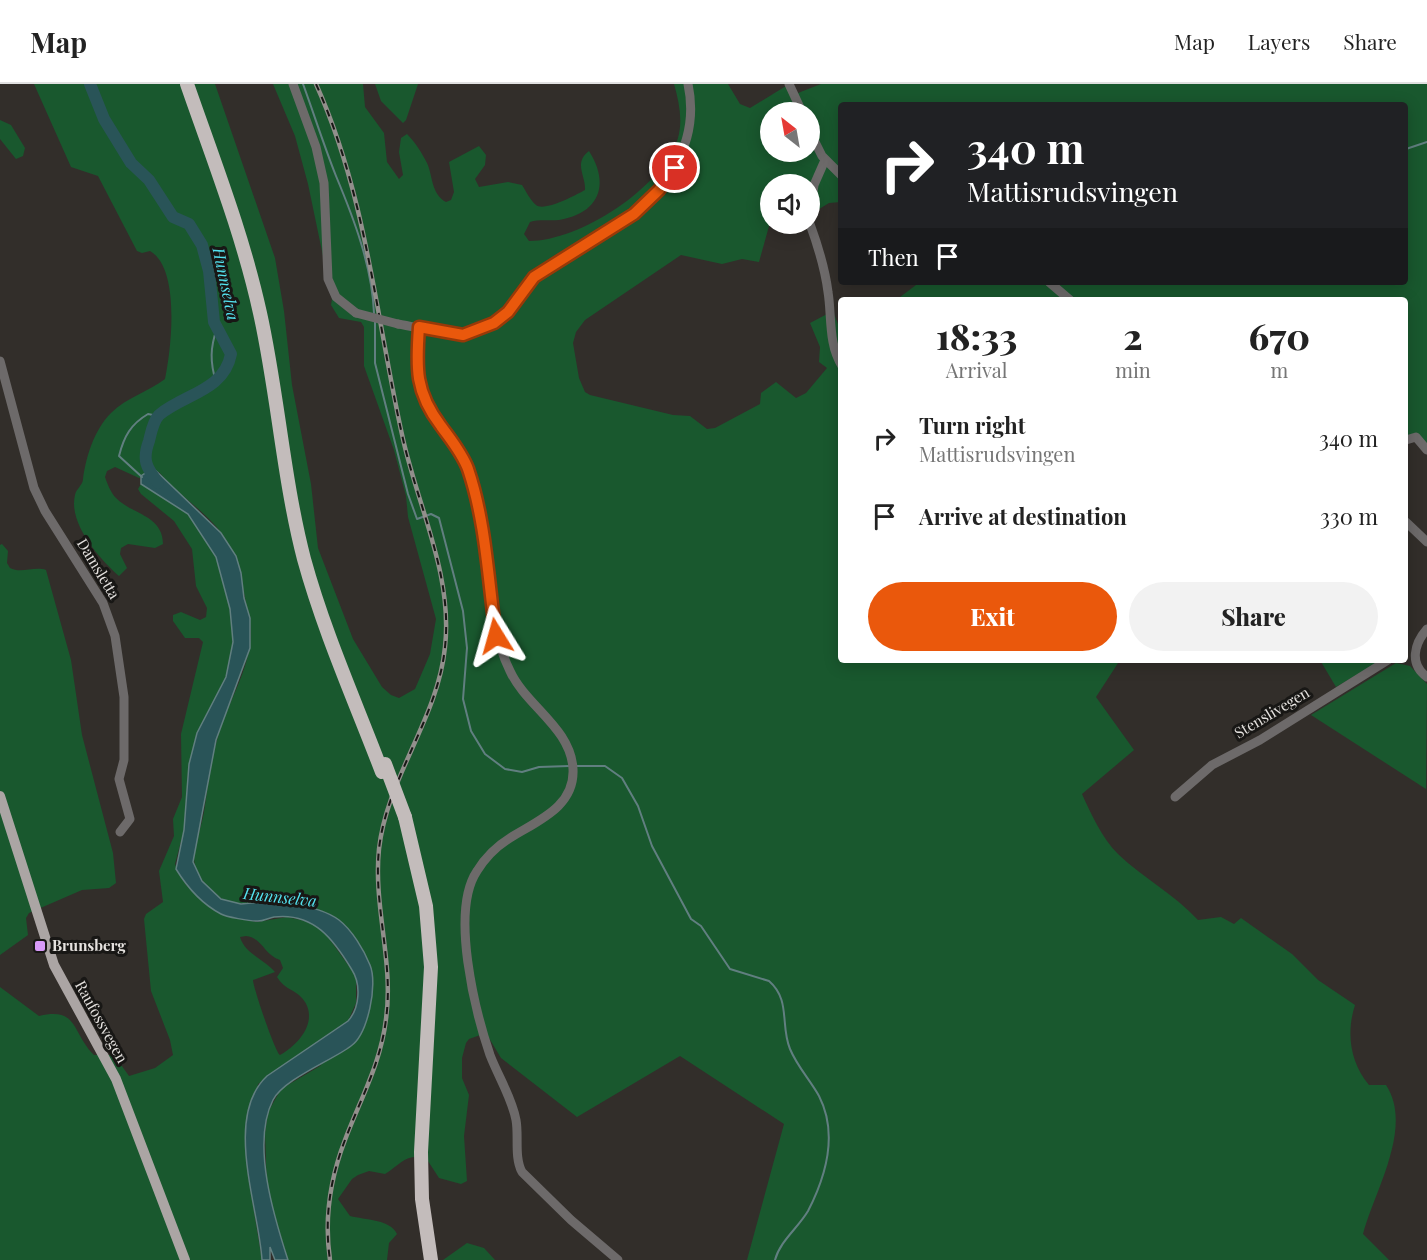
<!DOCTYPE html>
<style>
:root{--surface:#fff;--page:#f2f2f2;--text:#222;--muted:#767676;--line:#e0e0e0;--accent:#ea580c}
body{margin:0;font-family:"Playfair Display",serif;background:var(--page);color:var(--text);height:100vh;display:flex;flex-direction:column;font-size:22px;white-space:nowrap}
*{box-sizing:border-box;margin:0}
p{font-size:20px;color:var(--muted)}
.icon{flex:none;width:33px;height:33px;fill:none;stroke:currentColor;stroke-width:2;stroke-linecap:round;stroke-linejoin:round}
.map{position:relative;flex:1;overflow:hidden}
.side{position:absolute;left:838px;top:213px;width:570px;height:366px;display:flex;flex-direction:column;background:var(--surface);border-radius:6px;box-shadow:0 3px 15px #0003}
.side>*{flex:none}
.banner{position:absolute;left:838px;top:18px;width:570px;height:183px;border-radius:6px;box-shadow:0 3px 15px #0003;background:#202124;color:#fff;overflow:hidden}
.needle{width:39px;rotate:329deg}
.fabs{position:absolute;left:760px;top:18px;display:grid;gap:12px}
.fabs a{display:grid;place-items:center;width:60px;height:60px;border-radius:50%;background:var(--surface);box-shadow:0 3px 15px #0003;font-size:30px}
.pin{position:absolute;display:grid;place-items:center;width:51px;height:51px;color:#fff;margin:-26px;border:3px solid #fff;border-radius:50%;box-shadow:0 2px 6px #0007}
.me{position:absolute;width:66px;margin:-33px;rotate:352deg;stroke-linejoin:round;filter:drop-shadow(0 0 4px #0008)}
.turn{display:flex;align-items:center;gap:21px;height:126px;padding:0 30px;font-size:27px}
.turn .icon{width:78px;height:78px;stroke-width:2.5}
.turn b{display:block;font-size:42px;line-height:51px}
.then{display:flex;align-items:center;height:57px;padding:0 30px;background:#0003;gap:12px;font-size:22px}
.eta{display:flex;justify-content:space-evenly;align-items:center;height:102px;text-align:center}
.eta b{font-size:36px;font-weight:800;line-height:42px}
.primary-button{display:flex;gap:12px;margin-top:auto;padding:12px 30px}
.primary-button a{flex:1;height:69px;border-radius:36px;background:var(--accent);color:#fff;font-size:24px;font-weight:800;line-height:69px;text-align:center}
.primary-button a+a{background:var(--page);color:var(--text)}
ul{padding:0;list-style:none}
li{display:flex;align-items:center;gap:18px;height:78px;padding:0 30px}
li div{flex:1}
li b{display:block;font-size:22px}
li em{font-style:normal}
header{display:flex;align-items:center;gap:36px;box-sizing:border-box;height:84px;padding:0 30px;background:var(--surface);border-bottom:2px solid var(--line)}
header strong{font-size:28px}
nav{display:flex;gap:33px;margin-inline-start:auto;font-size:21px}
.map>svg:first-child{display:block}
</style>
<header>
<strong>Map</strong>
<nav><a>Map</a><a>Layers</a><a>Share</a></nav>
</header>
<div class="map">
<svg width="1427" height="1176" viewBox="0 0 1427 1176">
<rect width="100%" height="100%" fill="#322e2a"/>
<g fill="#19582e" fill-rule="evenodd">
<path d="M 34,0 L 215,0 L 275,174 L 284,227 L 292,301 L 311,400 L 318,464 L 353,555 L 382,603 L 391,611 L 399,614 L 415,605 L 430,570 L 436,535 L 408,433 L 406,412 L 394,366 L 364,282 L 364,243 L 361,238 L 339,234 L 331,221 L 332,215 L 308,100 L 295,52 L 273,0 L 363,0 L 365,23 L 384,49 L 387,78 L 399,95 L 403,91 L 399,68 L 401,54 L 407,50 C 415,58 422,69 427,79 C 433,92 431,110 446,118 L 451,116 L 454,108 L 449,78 L 479,62 L 486,71 L 485,81 L 475,95 L 479,103 L 508,98 L 522,101 C 526,107 530,116 536,121 C 544,128 576,111 585,106 C 586,92 573,79 589,67 C 610,100 600,129 559,136 C 549,137 539,135 530,138 L 524,150 L 529,157 C 580,157 662,104 678,54 C 683,36 679,18 674,0 L 728,0 L 740,20 L 750,24 L 786,2 L 798,9 L 821,0 L 1427,0 L 1427,369 L 1415,355 L 1406,353 L 1406,216 L 896,216 L 920,198 L 1406,198 L 1406,21 L 842,21 L 841,118 L 829,119 L 816,127 L 812,122 L 810,100 L 771,100 L 771,135 L 759,178 L 742,175 L 722,180 L 681,171 L 585,236 L 576,248 L 573,259 L 579,294 L 585,308 L 590,311 L 673,331 L 690,332 L 707,345 L 715,344 L 760,320 L 761,309 L 776,298 L 796,314 L 806,309 L 827,284 L 819,278 L 820,263 L 810,239 L 831,228 L 834,230 L 842,250 L 842,576 L 1120,576 L 1096,613 L 1134,666 L 1082,710 C 1091,730 1102,754 1118,770 C 1143,794 1174,810 1198,836 L 1221,833 L 1234,840 L 1241,834 L 1292,870 L 1318,896 L 1355,921 C 1346,949 1350,978 1369,1001 L 1386,1001 C 1414,1043 1374,1108 1363,1150 L 1389,1176 L 747,1176 L 784,1040 L 680,972 L 577,1033 L 501,974 L 486,949 L 469,955 L 466,959 L 462,974 L 462,994 L 469,1011 L 464,1052 L 467,1097 L 461,1100 L 439,1094 L 426,1074 C 406,1069 401,1080 385,1090 L 369,1087 L 358,1091 L 352,1095 L 338,1115 L 350,1132 C 365,1136 390,1135 397,1150 L 389,1159 L 387,1176 L 288,1176 L 267,1109 L 265,1049 L 268,1028 L 281,1005 L 320,982 L 370,921 L 372,895 L 371,883 L 351,849 L 338,836 L 271,813 C 253,821 231,824 215,810 C 181,779 197,765 204,728 C 208,703 210,679 217,656 C 227,616 258,576 249,534 C 242,499 238,464 212,438 C 194,419 176,409 159,388 L 139,394 L 115,383 L 107,387 L 105,393 C 107,399 111,409 116,414 C 131,430 163,431 163,460 L 155,464 L 128,460 L 121,464 L 120,470 L 127,484 L 119,492 C 100,475 68,440 75,411 C 76,405 83,401 83,395 C 86,373 94,346 111,329 C 127,313 148,308 165,295 C 171,266 181,185 150,167 L 142,169 L 137,167 L 98,92 L 71,83 ZM 771,28 L 810,28 L 810,68 L 771,68 Z"/>
<polygon points="375,0 418,0 406,36 403,39 381,17"/>
<polygon points="0,36 11,41 25,64 23,72 16,75 0,55"/>
<path d="M 141,400 L 188,430 L 216,473 L 230,525 L 233,558 L 226,593 L 197,649 L 188,689 L 184,746 L 175,780 L 186,801 L 226,832 L 257,838 L 287,833 L 310,838 L 323,846 L 356,892 L 356,919 L 348,937 L 258,1000 L 248,1091 L 262,1176 L 0,1176 L 0,903 L 39,932 C 79,923 71,948 94,971 L 114,971 L 129,992 L 155,984 L 173,971 L 170,956 L 151,907 L 144,835 L 146,830 L 163,818 L 159,787 L 174,752 L 173,735 L 182,713 L 181,650 L 203,558 L 199,554 L 185,554 L 173,537 L 173,531 L 181,528 L 200,536 L 206,533 L 207,524 L 196,502 L 192,465 L 174,437 L 141,410 L 138,405 ZM 246,852 C 263,854 263,870 280,876 L 283,884 L 277,893 C 285,906 294,905 302,914 C 320,935 300,960 280,971 C 275,968 253,903 253,896 L 275,888 C 264,875 245,870 240,853 Z"/>
<path d="M 2,460 L 8,467 L 7,479 L 10,484 C 21,490 34,482 46,486 L 71,576 L 82,651 L 113,769 L 116,799 L 109,804 L 82,806 L 29,829 L 26,834 L 28,851 L 0,871 L 0,461 Z"/>
<polygon points="1320,576 1382,576 1336,603"/>
<polygon points="1396,579 1410,582 1427,600 1426,705 1311,631"/>
<polygon points="467,1159 484,1164 495,1176 443,1176"/>
</g>
<path fill="#295458" stroke="#617f80" stroke-width="1.5" d="M 153,384 L 221,449 L 236,472 L 241,489 L 244,514 L 250,534 L 250,564 L 216,656 L 193,778 L 202,797 L 221,815 L 241,820 L 260,818 L 270,813 C 292,821 320,822 339,836 C 352,846 364,866 370,881 C 378,900 368,950 351,962 C 331,977 284,995 273,1016 C 251,1059 274,1133 288,1176 L 275,1176 L 270,1163 L 270,1176 L 262,1176 C 259,1124 223,1033 267,992 L 348,937 C 360,924 361,900 352,886 C 334,856 314,828 274,833 C 268,834 262,838 256,837 C 250,837 226,833 221,830 C 202,820 187,803 176,785 L 184,746 L 189,680 L 197,649 L 226,593 L 233,558 L 230,525 L 216,473 L 188,430 L 141,400 L 141,392 Z"/>
<g fill="none" stroke-linecap="round" stroke-linejoin="round">
<g stroke="#617f80" stroke-width="2">
<path d="M 303,0 C 314,30 324,62 336,92 C 354,135 372,182 374,229"/>
<polyline points="1406,65 1427,58"/>
<polyline points="375,238 375,279 408,410 417,435 431,430 439,434 463,527 467,564 463,615 471,647 485,670 505,685 522,688 539,683 569,682"/>
<path d="M 216,298 C 210,278 210,264 217,244"/>
<path d="M 142,393 L 119,372 C 124,352 131,340 148,330 L 158,332"/>
<path d="M 574,682 L 605,682 L 622,694 L 638,722 L 652,762 L 691,835 L 701,842 L 730,885 L 769,897 C 791,916 780,941 790,965 C 797,982 810,996 819,1012 C 838,1049 826,1092 808,1127 C 798,1144 780,1157 775,1176"/>
</g>
<path stroke="#295458" stroke-width="12" d="M 90,0 L 104,35 L 131,79 L 149,96 L 173,133 L 189,140 L 202,161 L 209,187 L 214,238 L 231,270 C 224,307 184,310 159,331 C 153,337 151,349 149,357 C 142,376 146,383 158,399"/>
<g stroke="#6d6a6a" stroke-width="9">
<polyline points="293,0 316,63 324,99 328,195 336,213 356,229"/>
<polyline points="789,0 802,28"/>
<polyline points="810,48 822,72 842,92"/>
<polyline points="810,126 814,101 825,76"/>
<path d="M 810,140 C 818,162 825,184 828,208 C 832,232 828,260 842,282"/>
<polyline points="1049,198 1070,216"/>
<path d="M 398,240 C 423,244 455,256 479,247 C 508,236 515,209 537,191 C 560,172 589,160 614,143 C 664,112 701,61 688,0"/>
<path d="M 419,243 C 416,283 415,307 440,341 C 450,355 462,369 468,385 C 490,450 480,525 510,587 C 526,622 571,644 573,685 C 575,723 537,737 510,754 C 497,762 485,774 477,787 C 450,827 475,927 490,971 C 498,992 512,1014 516,1036 C 519,1052 514,1073 522,1088 L 571,1136 L 618,1176"/>
<polyline points="0,277 34,404 45,427 103,519 115,552 124,613 124,676 119,695 130,735 120,748"/>
<polyline points="1406,356 1416,353 1427,366"/>
<polyline points="1406,438 1427,458"/>
<path d="M 1427,545 C 1414,560 1409,580 1427,593"/>
<polyline points="1175,713 1212,681 1260,656 1388,576"/>
</g>
<polyline stroke="#aba5a4" stroke-width="10" points="0,712 54,881 116,995 185,1176"/>
<g stroke="#c3bcbb" stroke-width="14">
<path d="M 187,0 C 213,75 243,151 260,229 C 278,310 283,394 304,475 C 324,548 355,617 382,688"/>
<polyline points="405,733 426,822 431,883 421,1068 422,1115 431,1176"/>
</g>
<defs>
<path id="rail" d="M 316,0 C 367,113 376,235 403,355 C 418,423 453,491 445,563 C 438,635 387,693 379,765 C 373,822 394,878 386,935 C 381,979 360,1016 345,1056 C 330,1095 324,1135 330,1176"/>
</defs>
<use href="#rail" stroke="#928f8c" stroke-width="4.5"/>
<use href="#rail" stroke="#181715" stroke-width="2" stroke-dasharray="7" stroke-linecap="butt"/>
<polyline stroke="#6d6a6a" stroke-width="9" points="356,229 398,240"/>
<polyline stroke="#c3bcbb" stroke-width="14" points="385,680 405,733"/>
</g>
<g fill="none" stroke-linecap="round" stroke-linejoin="round">
<defs>
<path id="route" d="M 496,552 C 488,496 486,438 468,385 C 462,369 451,356 441,342 C 415,308 416,284 419,243 L 463,251 L 494,239 L 508,228 L 534,193 L 634,130 L 659,106 L 675,84"/>
</defs>
<use href="#route" stroke="#983908" stroke-width="15"/>
<use href="#route" stroke="#ea580c" stroke-width="10"/>
</g>
<rect fill="#d89af8" stroke="#181715" stroke-width="2" x="34" y="856" width="12" height="12" rx="3"/>
<g text-anchor="middle" stroke-width="6" stroke-linejoin="round" paint-order="stroke">
<g font-size="15" fill="#e5e2df" stroke="#181715">
<text transform="translate(98 485) rotate(59)" y="5">Damsletta</text>
<text transform="translate(1272 629) rotate(-31)" y="5">Stenslivegen</text>
<text transform="translate(101 938) rotate(61)" y="5">Raufossvegen</text>
</g>
<g font-size="15" font-weight="bold" fill="#e5e2df" stroke="#181715" text-anchor="start">
<text x="52" y="867">Brunsberg</text>
</g>
<g font-size="16" font-style="italic" fill="#54e3f0" stroke="#181715">
<text transform="translate(226 200) rotate(78)" y="6">Hunnselva</text>
<text transform="translate(280 813) rotate(6)" y="6">Hunnselva</text>
</g>
</g>
</svg>
<div class="fabs">
<a><svg class="needle" viewBox="-14 -14 28 28"><path d="M0-13l5 13h-10z" fill="#e53935"/><path d="M0 13l5-13h-10z" fill="#767676"/></svg></a>
<a><svg class="icon" aria-label="sound" viewBox="0 0 24 24"><path d="M4 9h4l5-4v14l-5-4H4zM17 9q2 3 0 6"/></svg></a>
</div>
<div class="pin" style="left:675px;top:84px;background:#d93025"><svg class="icon" aria-label="arrive" viewBox="0 0 24 24"><path d="M6 21V4h12l-3 4 3 4H6"/></svg></div>
<svg class="me" style="left:496px;top:552px" viewBox="-20 -20 40 40"><path d="M0-17L14 15 0 8-14 15z" fill="#ea580c" stroke="#fff" stroke-width="4"/></svg>
<div class="banner">
<div class="turn"><svg class="icon" aria-label="right" viewBox="0 0 24 24"><path d="M7 20v-9h11M14 6l5 5-5 5"/></svg><div><b>340 m</b>Mattisrudsvingen</div></div>
<div class="then">Then<svg class="icon" aria-label="arrive" viewBox="0 0 24 24"><path d="M6 21V4h12l-3 4 3 4H6"/></svg></div>
</div>
<section class="side">
<div class="eta">
<div><b>18:33</b><p>Arrival</p></div>
<div><b>2</b><p>min</p></div>
<div><b>670</b><p>m</p></div>
</div>
<ul>
<li><svg class="icon" aria-label="right" viewBox="0 0 24 24"><path d="M7 20v-9h11M14 6l5 5-5 5"/></svg><div><b>Turn right</b><p>Mattisrudsvingen</p></div><em>340 m</em></li>
<li><svg class="icon" aria-label="arrive" viewBox="0 0 24 24"><path d="M6 21V4h12l-3 4 3 4H6"/></svg><div><b>Arrive at destination</b></div><em>330 m</em></li>
</ul>
<div class="primary-button"><a>Exit</a><a>Share</a></div>
</section>
</div>
